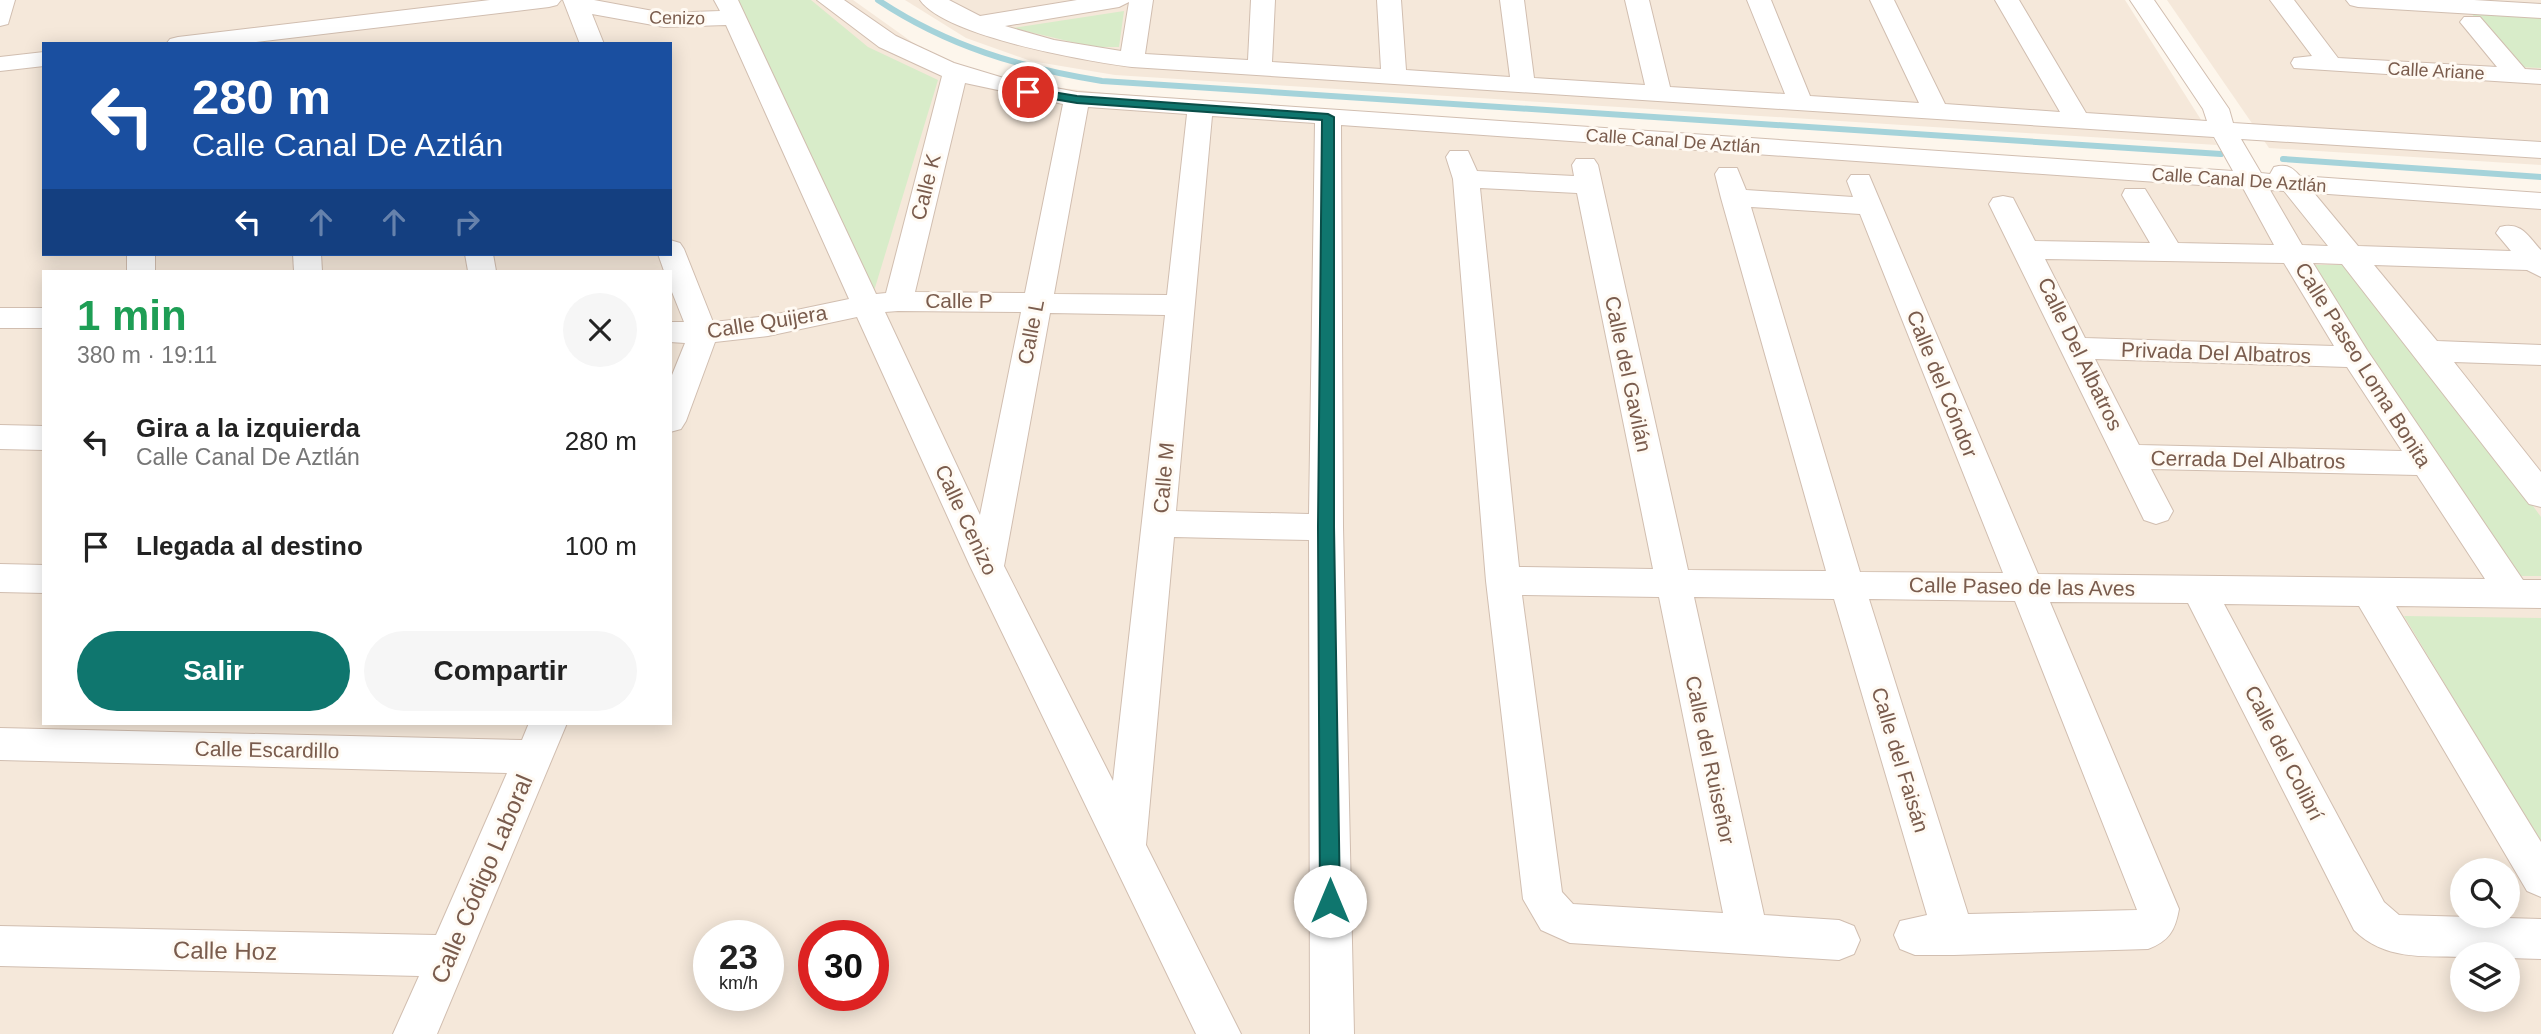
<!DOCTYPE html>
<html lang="es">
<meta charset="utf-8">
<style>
:root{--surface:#fff;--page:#f6f6f6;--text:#222;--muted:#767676;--accent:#0f766e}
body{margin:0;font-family:Arial,sans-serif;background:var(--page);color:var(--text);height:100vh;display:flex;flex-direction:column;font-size:26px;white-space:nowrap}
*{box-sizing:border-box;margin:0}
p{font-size:23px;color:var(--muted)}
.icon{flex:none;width:38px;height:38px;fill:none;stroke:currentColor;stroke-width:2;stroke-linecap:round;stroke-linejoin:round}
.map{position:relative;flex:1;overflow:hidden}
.details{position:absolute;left:42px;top:270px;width:630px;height:455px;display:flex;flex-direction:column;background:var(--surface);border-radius:0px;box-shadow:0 4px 18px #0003}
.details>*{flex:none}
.banner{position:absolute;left:42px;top:42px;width:630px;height:214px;border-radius:0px;box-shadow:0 4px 18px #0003;background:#1a4fa0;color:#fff;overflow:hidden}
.fabs{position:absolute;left:2450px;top:858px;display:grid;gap:14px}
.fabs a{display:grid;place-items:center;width:70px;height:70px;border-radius:50%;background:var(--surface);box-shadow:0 4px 18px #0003;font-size:35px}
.speed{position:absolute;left:693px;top:920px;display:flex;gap:14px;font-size:35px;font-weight:700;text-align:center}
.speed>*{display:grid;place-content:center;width:91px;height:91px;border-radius:50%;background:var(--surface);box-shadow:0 4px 18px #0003;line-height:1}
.speed small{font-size:18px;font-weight:400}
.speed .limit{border:10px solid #d22;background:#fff;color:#111}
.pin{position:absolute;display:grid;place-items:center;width:60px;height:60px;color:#fff;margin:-30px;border:4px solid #fff;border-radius:50%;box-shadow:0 2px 7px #0007}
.me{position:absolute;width:77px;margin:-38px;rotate:0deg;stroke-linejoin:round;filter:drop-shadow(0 0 5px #0008)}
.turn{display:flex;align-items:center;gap:24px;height:147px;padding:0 35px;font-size:32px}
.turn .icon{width:91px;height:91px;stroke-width:2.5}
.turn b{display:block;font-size:49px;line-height:60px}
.lanes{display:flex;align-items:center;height:66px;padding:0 35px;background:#0003;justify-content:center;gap:35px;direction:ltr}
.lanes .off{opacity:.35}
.round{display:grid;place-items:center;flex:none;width:74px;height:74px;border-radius:37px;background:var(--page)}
.headline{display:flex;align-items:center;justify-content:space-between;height:119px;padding:0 35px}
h1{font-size:42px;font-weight:600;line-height:52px;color:#1e9e55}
.cta{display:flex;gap:14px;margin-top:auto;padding:14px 35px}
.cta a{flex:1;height:80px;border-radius:42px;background:var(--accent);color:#fff;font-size:28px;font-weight:600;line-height:80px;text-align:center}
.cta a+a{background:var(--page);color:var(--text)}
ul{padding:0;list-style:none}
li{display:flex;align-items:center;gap:21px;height:105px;padding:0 35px}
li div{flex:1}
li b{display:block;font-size:26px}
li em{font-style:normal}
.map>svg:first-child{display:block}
</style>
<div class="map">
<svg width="2541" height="1034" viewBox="0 0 2541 1034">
<rect width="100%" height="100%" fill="#fdf6ec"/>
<g fill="#f5e8da" fill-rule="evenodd">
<path d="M 0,0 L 853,0 L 926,52 L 1010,82 L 1105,93 L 2541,195 L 2541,1034 L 0,1034 ZM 44,44 L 670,44 L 670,254 L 44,254 ZM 44,271 L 670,271 L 670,723 L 44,723 ZM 2462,870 L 2508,870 L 2508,915 L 2462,915 ZM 709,936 L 768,936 L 768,996 L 709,996 ZM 814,936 L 873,936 L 873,996 L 814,996 ZM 2462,954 L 2508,954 L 2508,999 L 2462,999 Z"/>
<polygon points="905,0 2125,0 2217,145 1115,75 1031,61 966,38"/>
<polygon points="2167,0 2541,0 2541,165 2269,148"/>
</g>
<g fill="#d8ecc9">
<polygon points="736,0 811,0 868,47 938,80 874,291"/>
<polygon points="1124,11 1119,47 1093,47 1013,28"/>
<polygon points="2471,13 2541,18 2541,68 2518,67"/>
<polygon points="2305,265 2358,265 2541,517 2541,576 2512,576"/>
<polygon points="2404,616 2541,618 2541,844"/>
</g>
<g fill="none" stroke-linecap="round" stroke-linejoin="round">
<g stroke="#a5d3da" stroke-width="6">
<path d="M 878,0 C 947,46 1021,68 1102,81 L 2221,154"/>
<polyline points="2283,159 2541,177"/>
</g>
<defs>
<g id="minor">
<polygon points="0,0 15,0 8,24 0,26"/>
<polygon points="490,0 561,0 557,5 549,7 240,44 166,44 170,39 178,37"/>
<path d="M 563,0 L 594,0 L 664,13 L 720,11 L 714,0 L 738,0 L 876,294 L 886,293 L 942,76 L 879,47 L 817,0 L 844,0 L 896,36 L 954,63 L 1007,79 L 1077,92 L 2233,171 L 2214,137 L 1132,67 C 1087,61 946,37 920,0 L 949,0 L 980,16 L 1077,0 L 1153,0 L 1145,54 L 1248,60 L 1251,0 L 1275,0 L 1272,62 L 1381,69 L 1377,0 L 1401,0 L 1406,70 L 1510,77 L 1500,0 L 1524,0 L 1534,78 L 1645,85 L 1625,0 L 1649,0 L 1670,87 L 1785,94 L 1747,0 L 1771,0 L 1810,96 L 1919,103 L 1870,0 L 1894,0 L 1945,104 L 2060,112 L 1995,0 L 2019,0 L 2086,113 L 2207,121 L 2203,109 L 2130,0 L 2154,0 L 2229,109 L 2233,123 L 2541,142 L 2541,158 L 2241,139 L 2261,173 L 2270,174 L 2274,167 C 2286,164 2291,166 2300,176 L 2541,193 L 2541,209 L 2314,193 L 2358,246 L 2511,251 L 2496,233 L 2500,227 C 2521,221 2528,236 2541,250 L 2541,277 L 2527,270 L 2374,265 L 2437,341 L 2541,345 L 2541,365 L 2454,362 L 2541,472 L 2541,507 L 2529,504 L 2342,264 L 2313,263 L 2367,350 L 2523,580 L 2541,580 L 2541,608 L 2396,606 L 2541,842 L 2541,897 L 2527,891 L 2359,606 L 2224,604 L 2384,902 L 2399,915 L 2541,919 L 2541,959 L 2508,958 L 2508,954 L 2462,954 L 2462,957 C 2422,956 2384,960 2354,930 L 2188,603 L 2050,602 L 2179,909 C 2175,931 2169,941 2148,949 L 1954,955 L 1915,955 L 1900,949 L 1894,935 L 1900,921 L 1927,915 L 1834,599 L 1694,597 L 1764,915 L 1839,920 L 1854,926 L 1860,940 L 1854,954 L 1839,960 L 1570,943 L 1541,930 L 1523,899 L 1486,581 L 1453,179 L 1446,157 L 1450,151 L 1468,151 L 1477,171 L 1574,176 L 1572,165 L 1576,159 L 1594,159 L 1598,165 L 1688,570 L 1826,571 L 1721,198 L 1715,174 L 1719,168 L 1737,168 L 1746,190 L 1853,197 L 1847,181 L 1851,175 L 1869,175 L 2038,574 L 2485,579 L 2417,475 L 2151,469 L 2173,511 L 2168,520 L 2156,524 L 2144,520 L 1989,204 L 1993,198 L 2003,196 L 2013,198 L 2035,241 L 2150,243 L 2122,195 L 2125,189 L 2145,189 L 2178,243 L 2274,245 L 2243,188 L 1341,125 L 1343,527 L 1354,1034 L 1310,1034 L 1309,540 L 1174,537 L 1146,845 L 1241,1034 L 1196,1034 L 970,566 L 857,317 L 768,336 L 715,342 L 686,421 L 681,429 L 670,432 L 670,380 L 685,343 L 670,342 L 670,322 L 684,322 L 670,287 L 670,271 L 664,271 L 658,254 L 670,254 L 670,240 L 680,243 L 684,249 L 713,322 L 768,316 L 849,299 L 726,25 L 664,27 L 592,14 L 604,44 L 580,44 ZM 1129,2 L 1121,51 L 1054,40 L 1005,26 L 1119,7 ZM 965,83 L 1063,104 L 1025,293 L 915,292 ZM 1088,107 L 1187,114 L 1167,295 L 1054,294 ZM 1212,116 L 1315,123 L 1309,514 L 1176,511 ZM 1480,188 L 1577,193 L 1653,569 L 1519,567 ZM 2270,190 L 2284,191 L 2328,246 L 2302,245 ZM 1751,207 L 1860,214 L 2003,573 L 1860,572 ZM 2045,259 L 2284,263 L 2334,346 L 2085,338 ZM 898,311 L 1021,312 L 980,515 L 885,312 ZM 1050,313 L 1165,315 L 1113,781 L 1004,566 ZM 2095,359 L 2347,367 L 2402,451 L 2139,445 ZM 1522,595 L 1659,597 L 1723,913 L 1573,904 L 1562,892 ZM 1869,599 L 2015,601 L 2137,910 L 1968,914 Z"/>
<polygon points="2270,0 2294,0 2338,58 2497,67 2460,22 2464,17 2480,17 2525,69 2541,70 2541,84 2294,68 2291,63 2294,58 2312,56"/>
<polygon points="2346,0 2474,0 2541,4 2541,18 2358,7 2350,5"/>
<polygon points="44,52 44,66 0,71 0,57"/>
<rect x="127" y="254" width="28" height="17"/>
<polygon points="293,254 321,254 322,271 294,271"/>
<polygon points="465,254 493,254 496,271 468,271"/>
<rect x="0" y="308" width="44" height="20"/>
<polygon points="0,425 44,426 44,450 0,449"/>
<polygon points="0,564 44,565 44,593 0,592"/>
<polygon points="529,723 567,723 437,1034 393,1034 419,976 0,966 0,926 436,935 507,773 0,760 0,728 522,740"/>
</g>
</defs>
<use href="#minor" stroke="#d1beb0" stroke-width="2"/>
<use href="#minor" fill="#fff" fill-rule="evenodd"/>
</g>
<polygon fill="#0f766e" stroke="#0a4d48" stroke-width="2" points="1028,88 1077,96 1328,114 1334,117 1334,527 1340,901 1337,907 1330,910 1323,907 1320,901 1318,527 1322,120 1077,103 1024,94 1022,92"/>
<g text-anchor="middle" stroke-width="6" stroke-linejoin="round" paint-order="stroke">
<g font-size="18" fill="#7a5c4d" stroke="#fffaf3">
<text transform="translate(677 18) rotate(1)" y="6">Cenizo</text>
<text transform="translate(2436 71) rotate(3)" y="6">Calle Ariane</text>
<text transform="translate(1673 141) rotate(4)" y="6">Calle Canal De Aztlán</text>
<text transform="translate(2239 180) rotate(4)" y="6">Calle Canal De Aztlán</text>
</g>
<g font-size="21" fill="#7a5c4d" stroke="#fffaf3">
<text transform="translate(926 187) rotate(-76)" y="7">Calle K</text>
<text x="959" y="308">Calle P</text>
<text transform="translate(767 322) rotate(-9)" y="7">Calle Quijera</text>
<text transform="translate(1031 332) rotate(-79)" y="7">Calle L</text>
<text transform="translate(2216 353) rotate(2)" y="7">Privada Del Albatros</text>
<text transform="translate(2080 354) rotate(64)" y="7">Calle Del Albatros</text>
<text transform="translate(2363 365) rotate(58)" y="7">Calle Paseo Loma Bonita</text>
<text transform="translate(1628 374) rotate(78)" y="7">Calle del Gavilán</text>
<text transform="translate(1942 384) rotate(68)" y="7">Calle del Cóndor</text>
<text transform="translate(2248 460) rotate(1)" y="7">Cerrada Del Albatros</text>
<text transform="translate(1164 478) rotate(-85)" y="7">Calle M</text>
<text transform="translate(966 520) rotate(65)" y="7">Calle Cenizo</text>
<text transform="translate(2022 587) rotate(1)" y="7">Calle Paseo de las Aves</text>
<text transform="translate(267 750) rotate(1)" y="7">Calle Escardillo</text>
<text transform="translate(2284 753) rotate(63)" y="7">Calle del Colibrí</text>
<text transform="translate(1710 760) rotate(78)" y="7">Calle del Ruiseñor</text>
<text transform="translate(1900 760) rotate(73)" y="7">Calle del Faisán</text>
</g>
<g font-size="24" fill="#7a5c4d" stroke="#fffaf3">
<text transform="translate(482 879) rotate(-67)" y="8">Calle Código Laboral</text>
<text transform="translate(225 951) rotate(1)" y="8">Calle Hoz</text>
</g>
</g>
</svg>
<div class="fabs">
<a><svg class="icon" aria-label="search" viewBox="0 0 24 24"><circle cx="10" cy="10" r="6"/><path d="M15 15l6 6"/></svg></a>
<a><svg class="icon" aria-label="layers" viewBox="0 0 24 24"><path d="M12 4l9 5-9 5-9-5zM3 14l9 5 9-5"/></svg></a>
</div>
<div class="speed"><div>23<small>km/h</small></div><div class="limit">30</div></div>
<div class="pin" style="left:1028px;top:92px;background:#d93025"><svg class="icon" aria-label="arrive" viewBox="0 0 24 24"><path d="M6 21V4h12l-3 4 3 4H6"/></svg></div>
<svg class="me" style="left:1330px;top:901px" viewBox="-20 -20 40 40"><circle r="19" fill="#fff"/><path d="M0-13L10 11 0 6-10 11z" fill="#0f766e"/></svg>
<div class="banner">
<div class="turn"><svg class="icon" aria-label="left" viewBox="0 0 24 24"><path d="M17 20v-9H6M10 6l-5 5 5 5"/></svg><div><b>280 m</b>Calle Canal De Aztlán</div></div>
<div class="lanes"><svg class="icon" aria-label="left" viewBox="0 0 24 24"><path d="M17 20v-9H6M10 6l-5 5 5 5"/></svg><svg class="icon off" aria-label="ahead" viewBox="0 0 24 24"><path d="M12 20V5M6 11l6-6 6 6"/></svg><svg class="icon off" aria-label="ahead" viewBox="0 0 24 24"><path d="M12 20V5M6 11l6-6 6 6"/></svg><svg class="icon off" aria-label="right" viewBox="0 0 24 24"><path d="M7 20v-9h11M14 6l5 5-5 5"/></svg></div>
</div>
<section class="details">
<div class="headline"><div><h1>1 min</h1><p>380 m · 19:11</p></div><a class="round"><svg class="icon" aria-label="close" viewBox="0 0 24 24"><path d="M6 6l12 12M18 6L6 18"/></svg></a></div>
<ul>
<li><svg class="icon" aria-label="left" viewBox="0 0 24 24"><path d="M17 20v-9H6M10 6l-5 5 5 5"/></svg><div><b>Gira a la izquierda</b><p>Calle Canal De Aztlán</p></div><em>280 m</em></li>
<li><svg class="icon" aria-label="arrive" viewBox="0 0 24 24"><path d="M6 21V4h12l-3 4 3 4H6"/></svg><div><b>Llegada al destino</b></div><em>100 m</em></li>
</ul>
<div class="cta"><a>Salir</a><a>Compartir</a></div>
</section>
</div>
